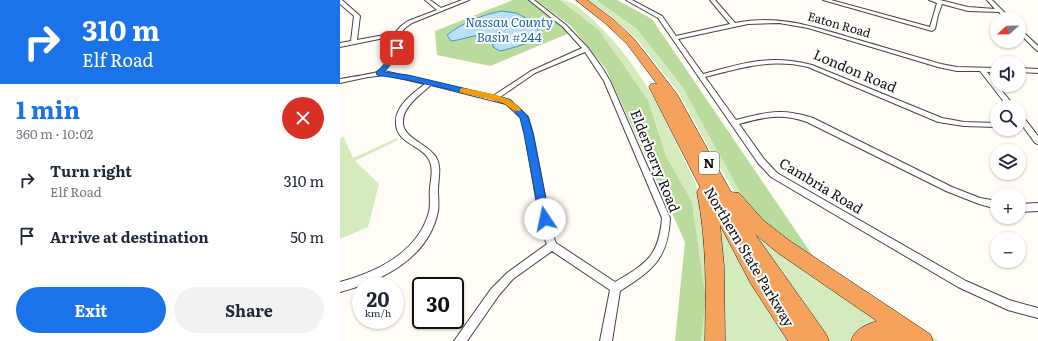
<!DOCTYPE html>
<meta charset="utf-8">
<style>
:root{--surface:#fff;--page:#f2f2f3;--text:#1f2937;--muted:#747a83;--accent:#1a73e8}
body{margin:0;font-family:Literata,serif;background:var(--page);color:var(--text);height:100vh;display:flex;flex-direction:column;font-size:15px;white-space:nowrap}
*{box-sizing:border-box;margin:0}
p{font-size:13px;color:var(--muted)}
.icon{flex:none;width:22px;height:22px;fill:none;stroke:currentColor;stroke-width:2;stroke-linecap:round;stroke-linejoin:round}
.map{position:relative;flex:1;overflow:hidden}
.sheet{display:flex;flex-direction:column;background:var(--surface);width:340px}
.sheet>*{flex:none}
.hud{background:#1a73e8;color:#fff;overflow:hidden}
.needle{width:26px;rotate:248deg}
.tools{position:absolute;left:650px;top:12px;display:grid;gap:8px}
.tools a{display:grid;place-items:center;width:36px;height:36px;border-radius:50%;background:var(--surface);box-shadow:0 1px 3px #0004;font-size:20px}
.speed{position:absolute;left:12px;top:277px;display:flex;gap:8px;font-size:20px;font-weight:700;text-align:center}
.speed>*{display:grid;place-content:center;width:52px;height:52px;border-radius:50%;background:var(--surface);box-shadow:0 1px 3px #0004;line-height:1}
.speed small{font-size:10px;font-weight:400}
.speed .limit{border:2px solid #111;border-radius:6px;background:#fff;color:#111}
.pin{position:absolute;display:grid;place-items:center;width:34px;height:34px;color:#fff;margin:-17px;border-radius:8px;box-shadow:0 2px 6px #0006}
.me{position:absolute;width:44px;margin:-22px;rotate:349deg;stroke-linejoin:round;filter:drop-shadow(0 0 3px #0008)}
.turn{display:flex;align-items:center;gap:14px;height:84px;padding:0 16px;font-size:18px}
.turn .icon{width:52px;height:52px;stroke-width:2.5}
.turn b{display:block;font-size:28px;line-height:34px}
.round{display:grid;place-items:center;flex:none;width:42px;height:42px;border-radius:21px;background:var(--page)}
.head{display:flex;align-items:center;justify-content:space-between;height:68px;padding:0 16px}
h1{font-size:24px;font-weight:700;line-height:30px;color:var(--accent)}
.button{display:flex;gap:8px;margin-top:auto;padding:8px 16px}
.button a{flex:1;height:46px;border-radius:24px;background:var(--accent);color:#fff;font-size:16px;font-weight:700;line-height:46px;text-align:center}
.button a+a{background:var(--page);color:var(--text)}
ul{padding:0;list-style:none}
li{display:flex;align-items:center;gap:12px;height:56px;padding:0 16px}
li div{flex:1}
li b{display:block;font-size:15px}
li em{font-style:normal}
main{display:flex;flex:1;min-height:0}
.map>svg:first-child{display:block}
</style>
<main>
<section class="sheet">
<div class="hud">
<div class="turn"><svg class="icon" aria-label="right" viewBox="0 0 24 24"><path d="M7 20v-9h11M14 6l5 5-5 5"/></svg><div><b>310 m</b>Elf Road</div></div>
</div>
<div class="head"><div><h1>1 min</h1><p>360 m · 10:02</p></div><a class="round" style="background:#d93025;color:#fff"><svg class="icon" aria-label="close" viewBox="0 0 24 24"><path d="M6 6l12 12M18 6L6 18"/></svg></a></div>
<ul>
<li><svg class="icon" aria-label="right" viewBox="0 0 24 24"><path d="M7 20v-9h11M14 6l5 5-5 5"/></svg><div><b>Turn right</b><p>Elf Road</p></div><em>310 m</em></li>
<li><svg class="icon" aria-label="arrive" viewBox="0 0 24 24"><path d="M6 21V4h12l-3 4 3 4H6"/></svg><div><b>Arrive at destination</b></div><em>50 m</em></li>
</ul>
<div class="button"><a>Exit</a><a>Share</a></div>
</section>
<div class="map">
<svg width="698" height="341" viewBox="0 0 698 341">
<rect width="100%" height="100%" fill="#fffdf5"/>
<g fill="#d5ebbd">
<path d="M 220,0 C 232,0 241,9 250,17 C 293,56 318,102 342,155 C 347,167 355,180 359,193 C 373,241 369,292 371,341 L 361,341 L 366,299 L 352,202 L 326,156 L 308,100 L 259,30 Z"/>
<polygon points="247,0 256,0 296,28 475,259 599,341 589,341 475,265 402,203 381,170 339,93 300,43 272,17"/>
<polygon points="3,136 13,158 57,138 58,140 15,161 39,184 28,227 0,239 0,139"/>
<polygon points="378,222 450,341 380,341"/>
<polygon points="409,224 560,333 513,341 487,341 439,274"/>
</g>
<g fill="#b9dc9c" fill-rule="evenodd">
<path d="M 173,0 L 191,0 L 232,32 L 150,66 L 97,55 L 95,31 ZM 162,11 L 176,13 L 196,23 L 199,34 C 191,44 172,48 160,51 L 153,47 L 153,37 L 147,34 L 107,35 L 136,19 Z"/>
<polygon points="196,0 220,0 259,30 308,100 326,156 352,202 366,299 361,341 335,341 345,242 266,69 231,26"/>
<polygon points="256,0 277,0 312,19 475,259 455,247 409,208 343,88 296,28"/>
</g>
<path fill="#b9e0f7" stroke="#3f96cf" d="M 162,11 L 176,13 L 196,23 L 199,34 C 191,44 172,48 160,51 L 153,47 L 153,37 C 139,31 125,40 111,41 L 107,35 C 122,23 144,14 162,11 Z"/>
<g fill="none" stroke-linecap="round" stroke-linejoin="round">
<defs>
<g id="street">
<path d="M 0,0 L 2,0 L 20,16 L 17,40 L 55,33 L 61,26 L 68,21 L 97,10 L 85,0 L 90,0 L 101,8 L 122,0 L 129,0 L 72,23 L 65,28 L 60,34 L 59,47 L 56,56 L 44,71 L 153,96 L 191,71 L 242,48 L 223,27 L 189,0 L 194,0 L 226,25 L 248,48 L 263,69 L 270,81 L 330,218 C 328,259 313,270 280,291 L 272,341 L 260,341 L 270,290 L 212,251 L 173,279 L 159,295 L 127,341 L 114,341 L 151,289 L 167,273 L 207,244 L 202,233 L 185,134 L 181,118 L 166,104 L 91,85 C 80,95 62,107 63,123 C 63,138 88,144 96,157 C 102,167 98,179 98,190 C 98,197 99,204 98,211 C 89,258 42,281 0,292 L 0,282 C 37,272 78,252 89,212 C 91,204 89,196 90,188 C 91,178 94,167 88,158 C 80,145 57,143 56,124 C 54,107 73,93 85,84 L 46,75 L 28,77 L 0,83 L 0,79 C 6,78 33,74 37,72 C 49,64 54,49 54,36 L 0,47 L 0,43 L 11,41 L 14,16 L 0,4 ZM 245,52 L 264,81 L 322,218 C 319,256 306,264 275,282 L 216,243 L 212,233 L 193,134 L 188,117 L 170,100 L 160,97 L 195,73 Z"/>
<path d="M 286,0 L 292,0 L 322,16 L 336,36 L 390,24 L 370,0 L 375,0 L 395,23 C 439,14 474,27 515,39 C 544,47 572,56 601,64 L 617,67 L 657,68 L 657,72 L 647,72 L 675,107 L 668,107 L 640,71 L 617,71 L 598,67 L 468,28 L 439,23 L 408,24 L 338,39 L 363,74 C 404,63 430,54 472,65 L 602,118 L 624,122 L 657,123 L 657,127 L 624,126 L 598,122 L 468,67 C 431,58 401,68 365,77 L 396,120 C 427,112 441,108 473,118 L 612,187 L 640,198 L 657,201 L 657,209 L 639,204 L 606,191 L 467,122 C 441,113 425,117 399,124 L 424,159 L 437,173 L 626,281 L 669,300 L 698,308 L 698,318 L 668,310 L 618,287 L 431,177 L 418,163 L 318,18 Z"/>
<polygon points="483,0 491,0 590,27 597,3 589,0 600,0 628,7 655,9 647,0 652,0 671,19 665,19 659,12 628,11 602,4 598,15 595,29 592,31"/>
<polygon points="679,28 698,46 698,51 696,50 679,33"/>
<polygon points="679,68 698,69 698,73 679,72"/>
<polygon points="679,114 681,114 698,136 698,144 695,143 679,121"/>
<polygon points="698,203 698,211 679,212 679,204"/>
</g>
<path id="highway" d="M 236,0 L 247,0 L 274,20 L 295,40 L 337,94 L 391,192 L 399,193 L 423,220 L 450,241 L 590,334 L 593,341 L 511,341 C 515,329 525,325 537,321 L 438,253 L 415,234 L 486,334 L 489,341 L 448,341 L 411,284 L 380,225 L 384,266 L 385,341 L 365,341 C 366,291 367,242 357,192 L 360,187 L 309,87 L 311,84 L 317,84 L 287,44 L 266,24 Z"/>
</defs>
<use href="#street" stroke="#444" stroke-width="2"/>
<use href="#highway" stroke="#222" stroke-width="1"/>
<use href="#street" fill="#fff" fill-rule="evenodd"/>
<use href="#highway" fill="#f5a25d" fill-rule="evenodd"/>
</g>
<polygon fill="#1a73e8" stroke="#114b97" points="54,47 60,48 54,61 44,72 68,75 157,96 170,101 179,107 188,117 193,134 210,219 208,222 205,223 201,222 200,219 184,134 180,118 174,110 165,104 152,99 68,80 37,75 36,73 48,60"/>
<path fill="#f59e0b" d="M 123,88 C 141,92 168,94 181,109 L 180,111 C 173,112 169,106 163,103 C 150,98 134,96 120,92 L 120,89 Z"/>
<g text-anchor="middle" stroke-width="4" stroke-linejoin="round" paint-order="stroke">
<g font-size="12" fill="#111" stroke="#fff">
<text transform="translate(499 25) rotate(16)" y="4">Eaton Road</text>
</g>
<g font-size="13" font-style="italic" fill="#1768a6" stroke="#fff">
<text x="169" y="27">Nassau County<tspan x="169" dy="15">Basin #244</tspan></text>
</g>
<rect fill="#fff" stroke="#585858" stroke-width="1" x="359" y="152" width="20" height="22" rx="3"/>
<g font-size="13" font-weight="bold" fill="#111">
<text x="369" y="168">N</text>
</g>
<g font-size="14" fill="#111" stroke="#fff">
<text transform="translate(515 71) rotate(23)" y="5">London Road</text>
<text transform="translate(315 161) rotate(68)" y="5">Elderberry Road</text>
<text transform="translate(481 186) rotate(31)" y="5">Cambria Road</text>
<text transform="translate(409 257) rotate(59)" y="5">Northern State Parkway</text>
</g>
</g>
</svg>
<div class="tools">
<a><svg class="needle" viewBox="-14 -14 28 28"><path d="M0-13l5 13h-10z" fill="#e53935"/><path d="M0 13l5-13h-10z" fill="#747a83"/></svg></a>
<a><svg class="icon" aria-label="sound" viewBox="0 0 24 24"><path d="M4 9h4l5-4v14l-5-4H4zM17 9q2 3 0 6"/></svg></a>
<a><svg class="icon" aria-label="search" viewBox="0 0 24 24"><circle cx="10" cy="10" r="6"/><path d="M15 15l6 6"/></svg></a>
<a><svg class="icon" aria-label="layers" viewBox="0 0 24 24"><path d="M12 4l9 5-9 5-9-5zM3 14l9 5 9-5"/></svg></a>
<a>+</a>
<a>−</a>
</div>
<div class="speed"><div>20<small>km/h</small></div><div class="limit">30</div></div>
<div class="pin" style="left:57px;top:48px;background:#d93025"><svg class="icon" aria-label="arrive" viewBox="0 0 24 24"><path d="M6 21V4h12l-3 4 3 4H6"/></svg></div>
<svg class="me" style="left:205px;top:219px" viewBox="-20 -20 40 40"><circle r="19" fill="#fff"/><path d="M0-13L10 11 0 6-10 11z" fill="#1a73e8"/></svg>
</div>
</main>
